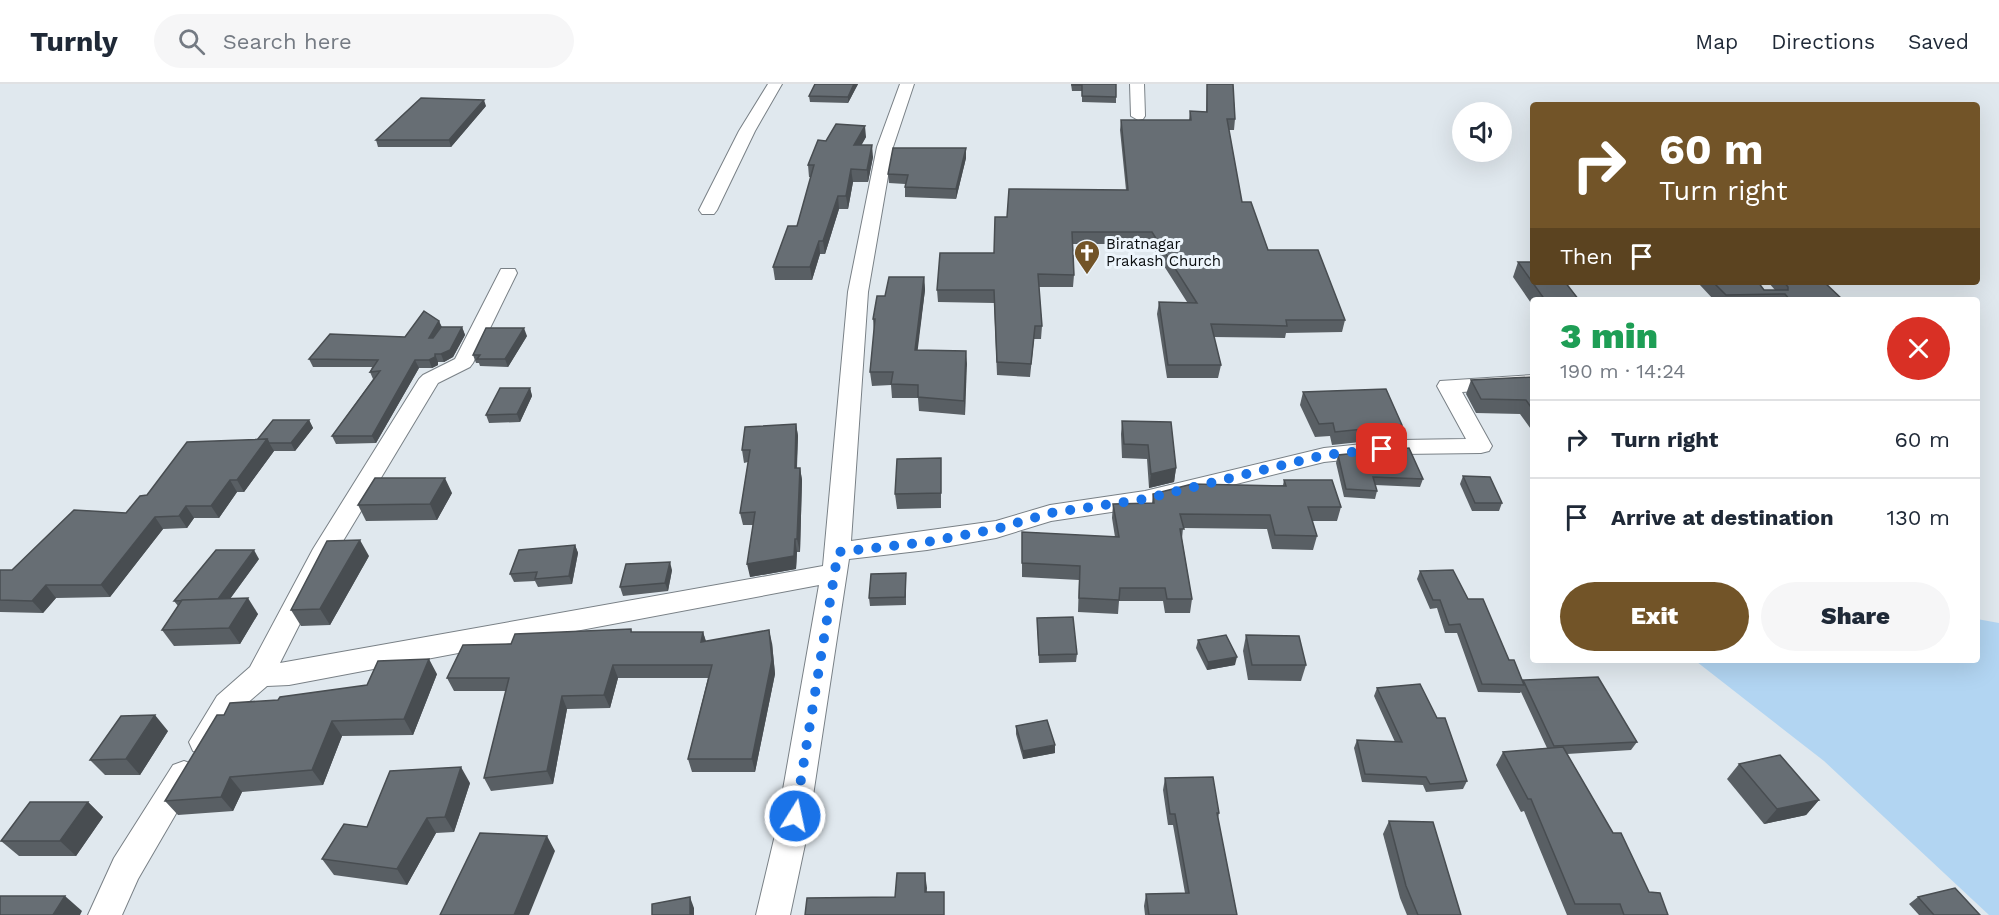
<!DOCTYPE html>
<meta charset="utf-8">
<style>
:root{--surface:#fff;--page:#f6f6f7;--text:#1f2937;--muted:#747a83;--line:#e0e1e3;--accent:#725428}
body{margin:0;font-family:"Work Sans",sans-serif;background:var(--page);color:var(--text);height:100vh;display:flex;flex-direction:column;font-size:22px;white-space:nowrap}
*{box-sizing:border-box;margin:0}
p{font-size:20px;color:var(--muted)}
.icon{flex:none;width:33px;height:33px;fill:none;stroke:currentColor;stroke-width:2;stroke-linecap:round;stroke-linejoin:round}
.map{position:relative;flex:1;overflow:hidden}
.side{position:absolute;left:1530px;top:213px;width:450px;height:366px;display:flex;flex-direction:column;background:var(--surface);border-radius:6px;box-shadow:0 6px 24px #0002}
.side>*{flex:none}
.hud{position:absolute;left:1530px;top:18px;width:450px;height:183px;border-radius:6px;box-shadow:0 6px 24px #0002;background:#725428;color:#fff;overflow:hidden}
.fabs{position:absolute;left:1452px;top:18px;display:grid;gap:12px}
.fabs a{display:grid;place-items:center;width:60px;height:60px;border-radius:50%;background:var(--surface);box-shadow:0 6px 24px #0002;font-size:30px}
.pin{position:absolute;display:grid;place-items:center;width:51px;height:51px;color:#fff;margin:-26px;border-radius:12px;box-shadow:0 3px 9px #0006}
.me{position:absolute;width:66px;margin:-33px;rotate:10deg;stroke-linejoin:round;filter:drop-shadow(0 0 4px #0008)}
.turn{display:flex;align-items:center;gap:21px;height:126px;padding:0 30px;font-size:27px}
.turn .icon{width:78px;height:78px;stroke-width:2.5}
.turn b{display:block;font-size:42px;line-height:51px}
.then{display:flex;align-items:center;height:57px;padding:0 30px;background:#0003;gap:12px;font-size:22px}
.round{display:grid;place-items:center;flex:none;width:63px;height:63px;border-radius:32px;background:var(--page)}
.overview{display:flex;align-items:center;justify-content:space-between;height:102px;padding:0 30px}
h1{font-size:36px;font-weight:800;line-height:45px;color:#1e9e55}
.button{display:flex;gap:12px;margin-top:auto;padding:12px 30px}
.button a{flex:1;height:69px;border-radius:36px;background:var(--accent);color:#fff;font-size:24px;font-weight:800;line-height:69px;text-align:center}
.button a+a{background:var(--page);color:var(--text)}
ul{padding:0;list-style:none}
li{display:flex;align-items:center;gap:18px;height:78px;padding:0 30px;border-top:2px solid var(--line)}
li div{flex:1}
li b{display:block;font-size:22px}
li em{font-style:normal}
header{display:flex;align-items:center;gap:36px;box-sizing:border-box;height:84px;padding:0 30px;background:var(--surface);border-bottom:2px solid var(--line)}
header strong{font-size:28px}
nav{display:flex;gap:33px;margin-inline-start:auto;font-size:21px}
.search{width:420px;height:54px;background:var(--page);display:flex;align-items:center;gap:15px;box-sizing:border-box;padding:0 21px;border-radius:33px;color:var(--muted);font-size:22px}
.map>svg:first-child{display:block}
</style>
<header>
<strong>Turnly</strong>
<div class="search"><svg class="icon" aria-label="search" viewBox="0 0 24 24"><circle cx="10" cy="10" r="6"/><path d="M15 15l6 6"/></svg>Search here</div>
<nav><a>Map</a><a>Directions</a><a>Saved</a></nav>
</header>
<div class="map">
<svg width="1999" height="831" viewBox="0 0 1999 831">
<rect width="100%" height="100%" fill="#e0e8ee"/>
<polygon fill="#b2d5f2" points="1977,535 1999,539 1999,831 1989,831 1824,677 1697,578 1703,576 1977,576"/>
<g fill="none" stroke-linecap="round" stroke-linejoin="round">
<defs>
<g id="minor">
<polygon points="768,0 782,0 755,47 717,126 714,130 702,130 699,126 739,47"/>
<polygon points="900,0 914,0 893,63 868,208 851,457 996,437 1050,421 1145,407 1324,364 1401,356 1466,355 1437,302 1440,297 1533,291 1533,303 1462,308 1492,362 1489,367 1481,369 1401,370 1324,378 1145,423 1051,437 996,454 927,466 849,475 807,751 790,831 756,831 775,751 819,501 289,601 267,602 237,628 215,667 204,670 193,667 189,658 217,612 250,583 313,465 419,295 423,291 455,275 501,185 515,185 517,189 473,279 470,283 438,299 334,472 280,579 823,482 848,208 877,63"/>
<polygon points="1130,0 1144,0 1145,32 1143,35 1138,36 1131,32"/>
<polygon points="184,677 195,681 199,690 138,795 122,831 88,831 114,774 173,681"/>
</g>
</defs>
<use href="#minor" stroke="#798086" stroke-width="2"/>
<use href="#minor" fill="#fff" fill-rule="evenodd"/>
</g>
<g fill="#595f64">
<polygon points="815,0 858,0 848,19 810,18 809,12"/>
<polygon points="1071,0 1116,0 1116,19 1082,18 1082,7 1072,7"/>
<polygon points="1207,0 1233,0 1235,35 1234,46 1229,46 1242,118 1268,166 1345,236 1342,248 1286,249 1285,254 1214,253 1221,281 1218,294 1167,294 1157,230 1159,218 1187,218 1150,160 1072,160 1074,191 1073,203 1039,203 1042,242 1041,255 1034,255 1030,293 997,291 994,219 938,218 937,206 994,169 1007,133 1126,106 1120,46 1121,36 1189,36 1190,27 1206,28"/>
<polygon points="486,22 451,63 378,63 376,56"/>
<polygon points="866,53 861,61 873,73 868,98 853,98 848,125 839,125 825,170 820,170 812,196 775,196 773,183 797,142 811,93 809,93 808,81 826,57"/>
<polygon points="966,74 956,115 905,113 905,100 889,99 888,90"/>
<polygon points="1518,178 1579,216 1533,216 1533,222 1513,193"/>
<polygon points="924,193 925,206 917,266 966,267 965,331 919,327 918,314 892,314 891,301 872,302 870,288 874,248 873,235 885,212"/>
<polygon points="1694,198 1758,198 1764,206 1775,206 1768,198 1824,198 1843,216 1714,216 1699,200 1696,200"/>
<polygon points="439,237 442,243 462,243 465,251 453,273 444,278 438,278 438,281 432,284 419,284 376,359 336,360 332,352 373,295 370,288 372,283 313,283 309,275 405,253"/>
<polygon points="527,252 508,283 480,282 479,279 476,279 473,271"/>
<polygon points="1533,293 1533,348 1520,330 1476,329 1466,310 1471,296"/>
<polygon points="530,304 532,312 520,338 489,339 486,331"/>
<polygon points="1303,308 1402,341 1398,354 1332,361 1330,352 1315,353 1300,321"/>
<polygon points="309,336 313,344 295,367 274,367 244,408 237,408 219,434 194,434 187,444 163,445 110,513 56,514 43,529 0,528 0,486 12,486 126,429 147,411 257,356"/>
<polygon points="1122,337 1176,384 1174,398 1149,404 1147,375 1122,374 1121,350"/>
<polygon points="796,340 798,352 797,384 800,384 802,396 800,468 797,468 796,485 750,493 753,441 743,441 740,429 748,378 744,379 742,366"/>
<polygon points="1338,371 1423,395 1420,403 1375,401 1377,407 1375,415 1344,413 1336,379"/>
<polygon points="941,374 941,424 897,425 895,410"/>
<polygon points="1463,392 1502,419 1499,427 1472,427 1460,400"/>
<polygon points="1284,396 1341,423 1337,437 1312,437 1317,452 1313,466 1272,465 1267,445 1183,444 1182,455 1192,515 1190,529 1165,529 1163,517 1119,517 1118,530 1078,528 1079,496 1022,493 1022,448 1115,453 1112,434 1113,420 1152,419 1153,410 1283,401"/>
<polygon points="452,409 437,436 366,437 358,421"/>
<polygon points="575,461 578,469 572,500 538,503 535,497 514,498 510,490"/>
<polygon points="369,472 330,541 301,542 291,526"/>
<polygon points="259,475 230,515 258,530 240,560 174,562 162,546 178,522 174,517"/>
<polygon points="672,486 668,507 623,512 620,503"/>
<polygon points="1420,487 1468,515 1523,597 1637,658 1631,666 1567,670 1613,749 1649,808 1668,831 1567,831 1524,727 1521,728 1496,681 1503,668 1547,664 1521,608 1520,609 1478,608 1457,549 1445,549 1437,524 1430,525 1417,495"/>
<polygon points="906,497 906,521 870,522 869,514"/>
<polygon points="1037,534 1077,570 1076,578 1039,579"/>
<polygon points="631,545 632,548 703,548 706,557 772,559 775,590 755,688 692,688 688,675 708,594 618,594 610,624 567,625 553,700 491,707 484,694 506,607 454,607 447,594 511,560"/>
<polygon points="1246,551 1306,581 1301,597 1248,596 1243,567"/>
<polygon points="1198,556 1235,581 1207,586 1196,564"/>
<polygon points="437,590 413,651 342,652 323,701 242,708 233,727 178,731 165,717 224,631 278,616"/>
<polygon points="1377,604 1467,697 1463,705 1426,708 1423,701 1362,698 1354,664 1357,656 1395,658 1374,612"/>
<polygon points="1016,642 1055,669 1023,675 1016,650"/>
<polygon points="168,647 140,691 105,691 90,676"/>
<polygon points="1739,680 1819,716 1806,731 1764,740 1727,695"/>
<polygon points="1165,694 1219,729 1218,734 1237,831 1145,831 1144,822 1146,810 1185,809 1173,741 1168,741 1163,706"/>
<polygon points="470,699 454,748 436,749 407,801 334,791 322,775 367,743"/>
<polygon points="88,718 103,733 76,772 19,772 1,757"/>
<polygon points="1389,737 1461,831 1407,831 1400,814 1383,750"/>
<polygon points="1918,813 1980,831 1919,831 1909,820"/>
</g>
<g fill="#484d51">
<polygon points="854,0 858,0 848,19 848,13"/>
<polygon points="484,16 486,22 451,63 449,56"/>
<polygon points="865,42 866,53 855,73 854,61"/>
<polygon points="872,61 873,73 868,98 867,86"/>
<polygon points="966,64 966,74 956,115 956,105"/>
<polygon points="851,85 853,98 848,125 846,112"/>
<polygon points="838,112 839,125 825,170 823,157"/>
<polygon points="819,157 820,170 812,196 810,183"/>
<polygon points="924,193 925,206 916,280 915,266"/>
<polygon points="439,237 442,245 432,262 429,254"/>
<polygon points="462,243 465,251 453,273 444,278 441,270"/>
<polygon points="524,244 527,252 508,283 505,275"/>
<polygon points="966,267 967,280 965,331 964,317"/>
<polygon points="435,270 438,278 438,281 432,284 429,276"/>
<polygon points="415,276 419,284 376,359 372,352"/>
<polygon points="530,304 532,312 520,338 517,330"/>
<polygon points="309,336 313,344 295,367 291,359"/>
<polygon points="796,340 798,352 796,396 795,384"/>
<polygon points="267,355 274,367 244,408 237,396"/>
<polygon points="800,384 802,396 800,468 797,455"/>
<polygon points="1176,384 1174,398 1149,404 1151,390"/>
<polygon points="445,394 452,409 437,436 430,420"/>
<polygon points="230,396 237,408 219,434 211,422"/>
<polygon points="186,422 194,434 187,444 179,432"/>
<polygon points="155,433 163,445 110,513 101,501"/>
<polygon points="795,455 797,468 796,485 750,493 747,480"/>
<polygon points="360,456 369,472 330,541 320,525"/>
<polygon points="575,461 578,469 572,500 569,492"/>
<polygon points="254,466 259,475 221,527 215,519"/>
<polygon points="670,478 672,486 668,507 665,499"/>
<polygon points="46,501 56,514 43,529 32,517"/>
<polygon points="248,514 258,530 240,560 229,544"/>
<polygon points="769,546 772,559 775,590 755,688 752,675"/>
<polygon points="703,548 707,562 701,558"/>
<polygon points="1237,573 1235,581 1207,586 1208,578"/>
<polygon points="429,575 437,590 413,651 404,635"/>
<polygon points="613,581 618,594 610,624 604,611"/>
<polygon points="562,612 567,625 553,700 547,687"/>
<polygon points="155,631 168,647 140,691 126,675"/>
<polygon points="332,637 342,652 323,701 312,686"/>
<polygon points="1055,661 1055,669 1023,675 1023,667"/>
<polygon points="461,683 470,699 454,748 445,733"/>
<polygon points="230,693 242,708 233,727 221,713"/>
<polygon points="1819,716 1806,731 1764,740 1777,725"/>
<polygon points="88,718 103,733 76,772 60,757"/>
<polygon points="427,734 436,749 407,801 397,785"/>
<polygon points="547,752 555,767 529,831 514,831"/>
<polygon points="925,789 927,804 926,823 925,808"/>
<polygon points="65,812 82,827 80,831 53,831"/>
<polygon points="690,813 694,824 694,831 690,831"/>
</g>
<g fill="#676e74" stroke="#484d51" stroke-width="1.5">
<polygon points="815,0 854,0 848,13 809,12"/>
<polygon points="1072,0 1116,0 1116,13 1082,12 1082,1 1072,1"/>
<polygon points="1207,0 1233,0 1235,35 1227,35 1242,118 1251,118 1268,166 1318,166 1345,236 1286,236 1287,242 1211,240 1221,281 1168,281 1159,218 1197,219 1152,148 1072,148 1074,191 1038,190 1042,242 1035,242 1031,280 997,278 994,206 937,206 940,169 994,169 995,133 1007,133 1009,105 1128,106 1121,36 1191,36 1190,27 1207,28"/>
<polygon points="421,14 484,16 449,56 376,56"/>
<polygon points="836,40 865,42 854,61 872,61 867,86 851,85 846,112 838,112 823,157 819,157 810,183 773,183 788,142 797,142 814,81 808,81 818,56 826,57"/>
<polygon points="893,64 966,64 956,105 905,103 908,91 888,90"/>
<polygon points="1518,178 1533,178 1533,198 1565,198 1579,216 1545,216"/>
<polygon points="889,193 924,193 915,266 966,267 964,317 918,313 918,301 891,300 893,288 870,288 875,235 873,235 877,212 885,212"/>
<polygon points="1713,198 1758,198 1764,206 1788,206 1788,203 1784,198 1824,198 1843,216 1790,216 1785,210 1726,211"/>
<polygon points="424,227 439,237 429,254 433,254 441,243 462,243 450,266 441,270 435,270 435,273 429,276 415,276 372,352 332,352 380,287 370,288 378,276 309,275 330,250 405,253"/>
<polygon points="486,244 524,244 505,275 477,275 480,271 473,271"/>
<polygon points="1533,293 1533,326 1526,316 1481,315 1471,296"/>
<polygon points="500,304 530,304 517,330 486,331"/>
<polygon points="1386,305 1402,341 1335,348 1333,339 1319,340 1303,308"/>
<polygon points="273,336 309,336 291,359 269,359 267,355 257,356"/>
<polygon points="1122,337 1171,338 1176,384 1151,390 1148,361 1124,360"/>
<polygon points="796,340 795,384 800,384 797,455 795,455 794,472 747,480 755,428 740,429 750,366 742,366 745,343"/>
<polygon points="267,355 237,396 230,396 211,422 186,422 179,432 155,433 101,501 46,501 32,517 0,516 0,486 12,486 74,426 126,429 140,412 147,411 187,358"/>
<polygon points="1409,364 1423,395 1373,393 1377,407 1346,405 1338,371"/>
<polygon points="941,374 941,409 895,410 897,375"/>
<polygon points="1463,392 1490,393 1502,419 1475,419"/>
<polygon points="375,394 445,394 430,420 358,421"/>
<polygon points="1284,396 1332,396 1341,423 1308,423 1317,452 1275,451 1270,431 1180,430 1184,445 1180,445 1192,515 1167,515 1165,504 1120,504 1119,516 1079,514 1080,482 1022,479 1022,448 1119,453 1113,420 1154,419 1153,410 1192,400 1286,402"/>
<polygon points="360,456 320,525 291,526 327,457"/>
<polygon points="575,461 569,492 535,495 537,488 510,490 519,466"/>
<polygon points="216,466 254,466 218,515 174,517"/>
<polygon points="670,478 665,499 620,503 626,480"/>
<polygon points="1453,486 1468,515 1483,515 1509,576 1514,576 1524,601 1482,600 1460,540 1449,541 1440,516 1433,516 1420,487"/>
<polygon points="906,489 905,513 869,514 871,490"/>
<polygon points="248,514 229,544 162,546 182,516"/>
<polygon points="1073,533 1077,570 1039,571 1037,534"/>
<polygon points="631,545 631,548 703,548 701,558 769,546 772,576 752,675 688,675 712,581 613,581 604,611 562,612 547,687 484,694 509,594 447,594 463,561 511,560 515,550"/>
<polygon points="1226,551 1237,573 1208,578 1198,556"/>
<polygon points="1246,551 1299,552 1306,581 1252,581"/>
<polygon points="429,575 404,635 332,637 312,686 230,693 221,713 165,717 217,631 224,631 230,619 278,616 280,613 367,601 378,577"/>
<polygon points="1598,593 1637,658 1554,662 1523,596"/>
<polygon points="1420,600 1437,634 1445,634 1467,697 1430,700 1426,693 1365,690 1357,656 1402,658 1377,604"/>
<polygon points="155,631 126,675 90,676 121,632"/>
<polygon points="1047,636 1055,661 1023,667 1016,642"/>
<polygon points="1563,663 1613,749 1621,749 1649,808 1660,809 1668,831 1624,831 1620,820 1575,820 1531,715 1528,715 1503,668"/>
<polygon points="1780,671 1819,716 1777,725 1739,680"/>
<polygon points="461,683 445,733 427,734 397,785 322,775 344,740 367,743 390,687"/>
<polygon points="1213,693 1219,729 1217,729 1237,831 1149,831 1146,810 1189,809 1175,730 1170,730 1165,694"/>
<polygon points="30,718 88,718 60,757 1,757"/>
<polygon points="1389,737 1433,738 1461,831 1418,831 1406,802"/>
<polygon points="480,749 547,752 514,831 440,831"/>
<polygon points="897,789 925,789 925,808 944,808 944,831 805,831 807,814 895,813"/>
<polygon points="1955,804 1980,831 1934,831 1918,813"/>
<polygon points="0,812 65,812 53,831 0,831"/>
<polygon points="690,813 690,831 652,831 652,820"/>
</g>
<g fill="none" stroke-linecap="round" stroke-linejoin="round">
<polyline stroke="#1a73e8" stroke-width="10" stroke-dasharray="0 18" points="795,732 838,468 927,458 996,445 1050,429 1145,415 1324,371 1382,365"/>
</g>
<defs>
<symbol id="church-pin" viewBox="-11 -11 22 30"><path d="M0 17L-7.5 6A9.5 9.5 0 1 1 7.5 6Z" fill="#725428" stroke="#edf5fc"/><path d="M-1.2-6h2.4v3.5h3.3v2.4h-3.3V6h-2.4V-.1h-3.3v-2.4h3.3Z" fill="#fff"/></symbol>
</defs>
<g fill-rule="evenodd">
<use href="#church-pin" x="1072" y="154" width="30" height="40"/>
</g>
<g text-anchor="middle" stroke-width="6" stroke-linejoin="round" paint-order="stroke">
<g font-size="15" fill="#0a0d0f" stroke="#edf5fc" text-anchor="start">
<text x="1106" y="165">Biratnagar<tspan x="1106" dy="17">Prakash Church</tspan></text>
</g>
</g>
</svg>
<div class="fabs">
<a><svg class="icon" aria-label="sound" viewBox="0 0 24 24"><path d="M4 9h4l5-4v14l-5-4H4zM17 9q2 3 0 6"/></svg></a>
</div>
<div class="pin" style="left:1382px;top:365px;background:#d93025"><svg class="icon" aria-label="arrive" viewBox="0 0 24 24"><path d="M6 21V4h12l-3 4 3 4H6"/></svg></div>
<svg class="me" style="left:795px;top:732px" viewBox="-20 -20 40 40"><circle r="17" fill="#1a73e8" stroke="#fff" stroke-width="3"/><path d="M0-11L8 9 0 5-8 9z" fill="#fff"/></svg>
<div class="hud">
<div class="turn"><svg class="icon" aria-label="right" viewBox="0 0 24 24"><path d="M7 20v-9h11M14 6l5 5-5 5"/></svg><div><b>60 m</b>Turn right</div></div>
<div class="then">Then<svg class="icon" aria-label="arrive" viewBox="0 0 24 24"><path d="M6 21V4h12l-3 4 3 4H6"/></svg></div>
</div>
<section class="side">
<div class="overview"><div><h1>3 min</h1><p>190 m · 14:24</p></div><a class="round" style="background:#d93025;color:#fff"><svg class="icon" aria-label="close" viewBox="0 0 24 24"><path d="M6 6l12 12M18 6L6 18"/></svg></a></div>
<ul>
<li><svg class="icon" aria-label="right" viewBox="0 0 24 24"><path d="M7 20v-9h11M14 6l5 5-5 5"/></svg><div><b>Turn right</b></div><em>60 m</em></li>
<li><svg class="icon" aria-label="arrive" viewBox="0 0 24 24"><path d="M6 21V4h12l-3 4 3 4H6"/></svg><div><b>Arrive at destination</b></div><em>130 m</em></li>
</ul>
<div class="button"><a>Exit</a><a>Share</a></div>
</section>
</div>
